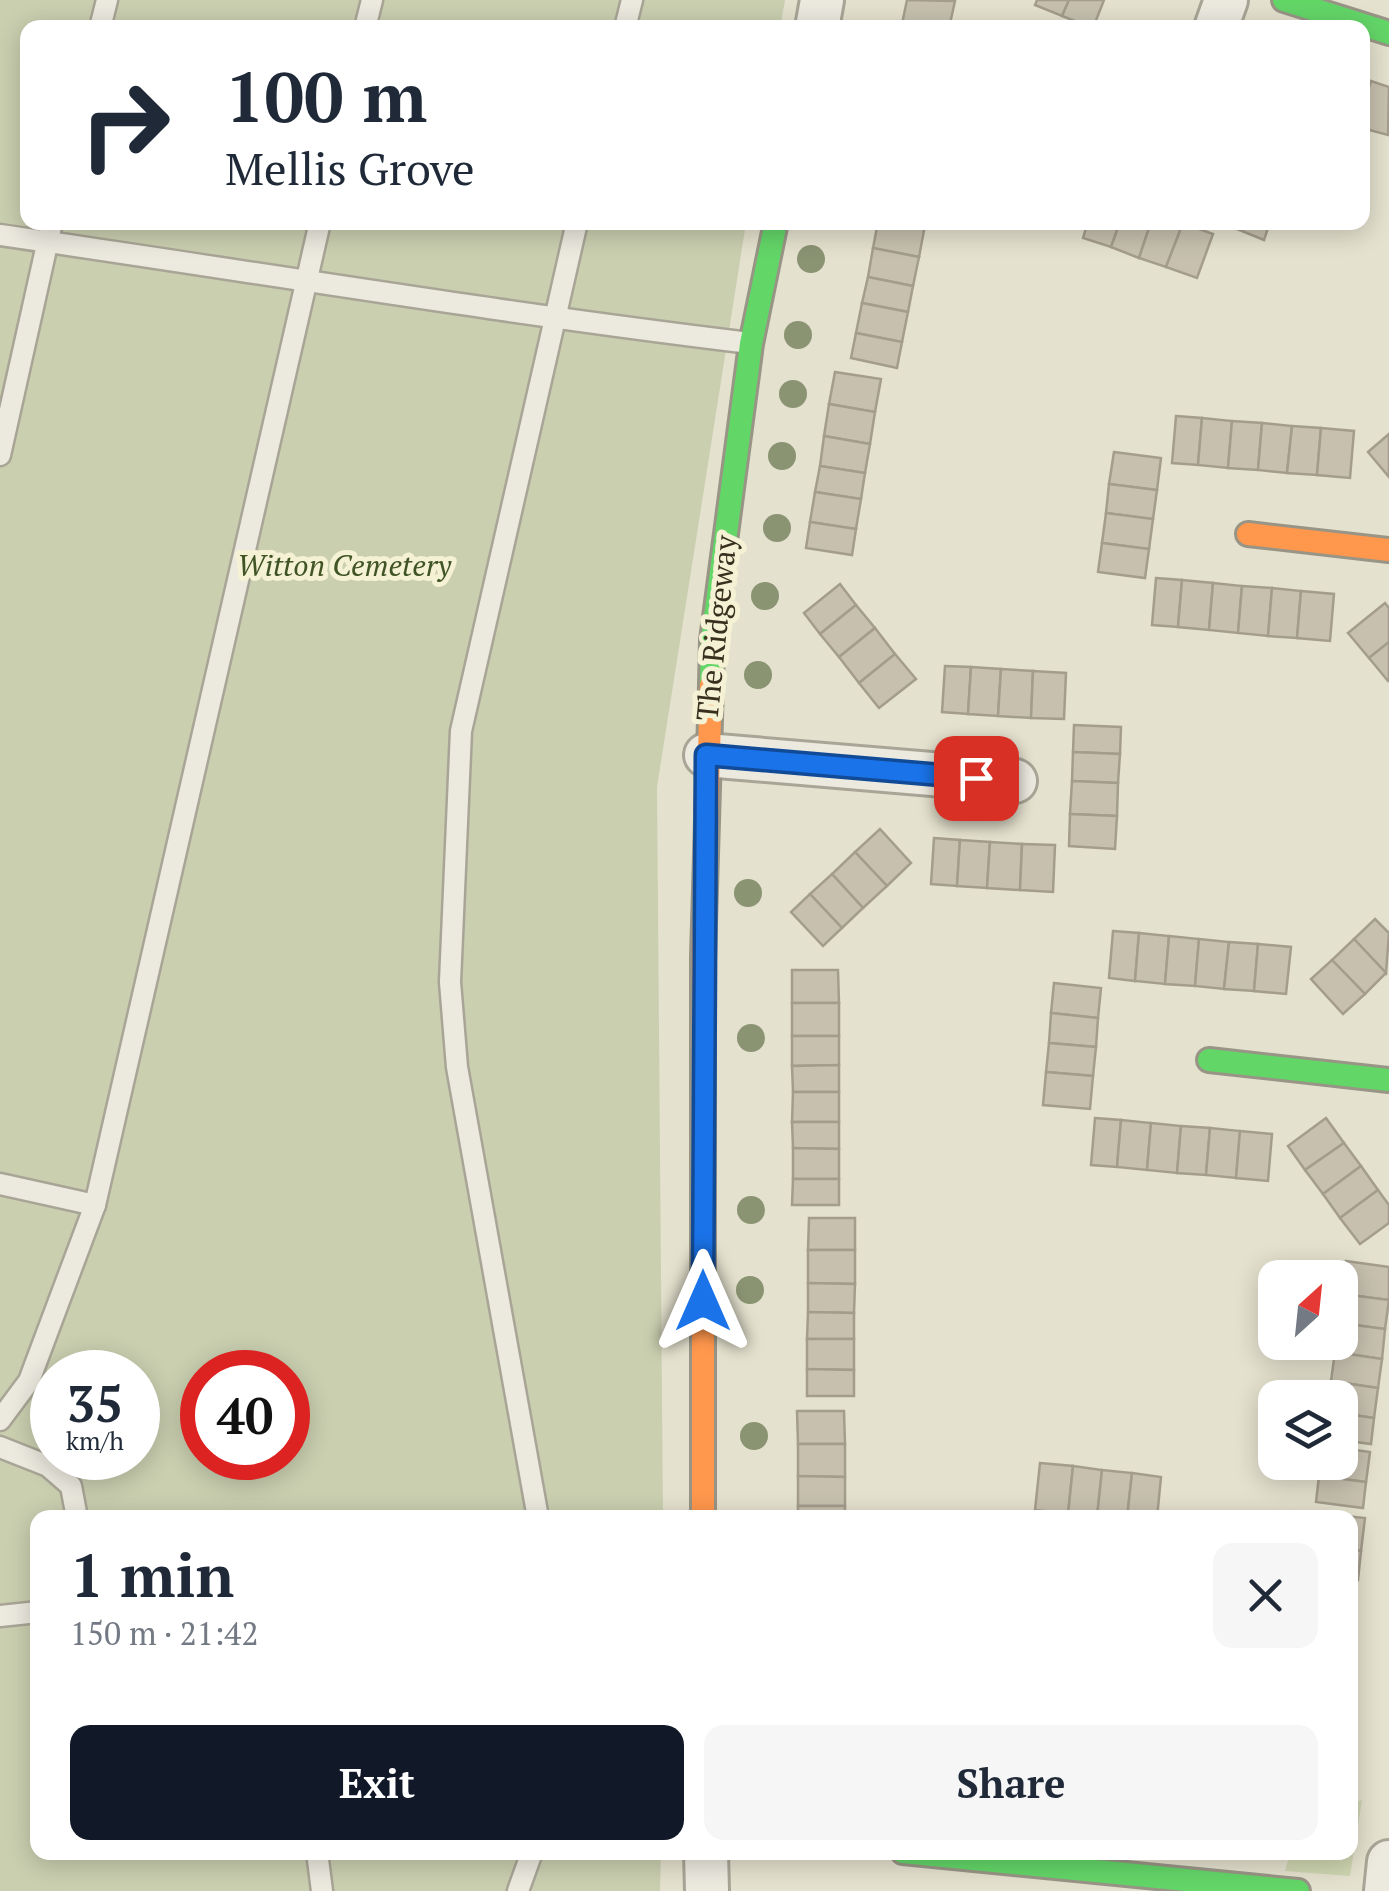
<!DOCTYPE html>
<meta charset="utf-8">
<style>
:root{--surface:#fff;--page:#f6f6f7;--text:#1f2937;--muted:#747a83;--accent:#111827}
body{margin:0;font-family:"PT Serif",serif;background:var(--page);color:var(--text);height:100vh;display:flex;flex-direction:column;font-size:38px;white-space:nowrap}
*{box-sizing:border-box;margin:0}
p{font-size:32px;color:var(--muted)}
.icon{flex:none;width:55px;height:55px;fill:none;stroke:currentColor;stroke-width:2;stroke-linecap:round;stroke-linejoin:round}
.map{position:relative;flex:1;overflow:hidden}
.side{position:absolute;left:30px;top:1510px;width:1328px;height:350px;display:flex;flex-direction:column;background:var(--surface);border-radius:20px;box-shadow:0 5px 25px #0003}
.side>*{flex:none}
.guide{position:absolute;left:20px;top:20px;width:1350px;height:210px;border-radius:20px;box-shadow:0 5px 25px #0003;background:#fff;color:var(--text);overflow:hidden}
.needle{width:65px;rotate:27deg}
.tools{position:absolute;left:1258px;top:1260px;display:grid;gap:20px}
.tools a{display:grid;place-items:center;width:100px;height:100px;border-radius:20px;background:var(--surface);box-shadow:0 5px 25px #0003;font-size:50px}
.speed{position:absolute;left:30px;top:1350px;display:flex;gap:20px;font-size:50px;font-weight:700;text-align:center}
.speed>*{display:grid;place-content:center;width:130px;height:130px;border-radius:50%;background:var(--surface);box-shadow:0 5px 25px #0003;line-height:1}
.speed small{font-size:25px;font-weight:400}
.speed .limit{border:15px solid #d22;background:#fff;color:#111}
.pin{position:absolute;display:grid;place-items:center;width:85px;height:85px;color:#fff;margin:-42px;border-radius:20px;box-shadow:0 5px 15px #0006}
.me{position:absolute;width:110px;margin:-55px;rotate:0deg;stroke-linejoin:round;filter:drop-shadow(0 0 8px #0008)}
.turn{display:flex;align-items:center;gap:35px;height:210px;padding:0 40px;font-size:45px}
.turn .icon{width:130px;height:130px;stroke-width:2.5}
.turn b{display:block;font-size:70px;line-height:85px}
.round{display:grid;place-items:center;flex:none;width:105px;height:105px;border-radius:20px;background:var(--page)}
.overview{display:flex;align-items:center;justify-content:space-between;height:170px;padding:0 40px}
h1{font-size:60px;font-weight:800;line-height:75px}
.action{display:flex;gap:20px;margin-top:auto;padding:20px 40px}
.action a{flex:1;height:115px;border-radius:20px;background:var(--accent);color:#fff;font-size:40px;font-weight:800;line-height:115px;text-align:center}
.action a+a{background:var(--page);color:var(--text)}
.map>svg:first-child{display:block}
</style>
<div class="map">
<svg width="1389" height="1891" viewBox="0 0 1389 1891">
<rect width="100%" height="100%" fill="#e4e1ce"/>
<polygon fill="#ced5b1" points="1362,1800 1350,1876 1285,1871 1290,1853 1350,1852 1350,1804"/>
<path fill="#cacfb0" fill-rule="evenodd" d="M 0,0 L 785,0 L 780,28 L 28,28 L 28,222 L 746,223 L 657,787 L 663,1517 L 38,1518 L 38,1852 L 661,1853 L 660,1891 L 0,1891 ZM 52,1372 L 138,1372 L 138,1458 L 52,1458 ZM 202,1372 L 288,1372 L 288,1458 L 202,1458 Z"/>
<g fill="#c7c0af" stroke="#a49d8d" stroke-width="2.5">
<polygon points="907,0 955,1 949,28 902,24"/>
<polygon points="1037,0 1069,0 1062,16 1035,5"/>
<polygon points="1069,0 1104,0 1093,28 1062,16"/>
<polygon points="1371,81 1389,87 1388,135 1362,128 1362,108"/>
<polygon points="878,222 925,225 919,257 873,248"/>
<polygon points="1088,222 1120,222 1111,247 1083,238"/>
<polygon points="1120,222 1151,222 1139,258 1111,247"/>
<polygon points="1151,222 1183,223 1166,267 1139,258"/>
<polygon points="1220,222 1270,222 1264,240"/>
<polygon points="1183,223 1213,234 1197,278 1166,267"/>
<polygon points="873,248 919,257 913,286 868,277"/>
<polygon points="868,277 913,286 908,312 862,303"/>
<polygon points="862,303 908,312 902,342 856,333"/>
<polygon points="856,333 902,342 897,368 851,358"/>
<polygon points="835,372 881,379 875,412 829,404"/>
<polygon points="829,404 875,412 870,444 824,436"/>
<polygon points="1176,416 1202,418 1198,465 1172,463"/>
<polygon points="1202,418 1232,421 1228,468 1198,465"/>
<polygon points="1232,421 1262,423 1258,470 1228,468"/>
<polygon points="1262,423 1292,426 1287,473 1258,470"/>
<polygon points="1292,426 1321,428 1317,475 1287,473"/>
<polygon points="1321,428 1354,431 1350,478 1317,475"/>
<polygon points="1389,434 1389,477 1368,452"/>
<polygon points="824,436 870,444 865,473 820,466"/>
<polygon points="1114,452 1161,458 1157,490 1109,484"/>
<polygon points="820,466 865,473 861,499 815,492"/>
<polygon points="1109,484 1157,490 1153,519 1106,513"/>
<polygon points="815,492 861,499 856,529 810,522"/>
<polygon points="1106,513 1153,519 1149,549 1102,543"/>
<polygon points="810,522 856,529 852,555 806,548"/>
<polygon points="1102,543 1149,549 1145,578 1098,572"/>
<polygon points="1156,578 1182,580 1178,627 1152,625"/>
<polygon points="1182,580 1213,583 1209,630 1178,627"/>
<polygon points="1213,583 1242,586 1238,633 1209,630"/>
<polygon points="840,584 856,605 820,634 804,613"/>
<polygon points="1242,586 1272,588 1268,636 1238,633"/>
<polygon points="1272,588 1301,591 1297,638 1268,636"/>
<polygon points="1301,591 1334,594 1330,641 1297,638"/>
<polygon points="1385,603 1389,608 1389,642 1369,658 1348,633"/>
<polygon points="856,605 875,628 839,657 820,634"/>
<polygon points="875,628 895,654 859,683 839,657"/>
<polygon points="1389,642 1389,680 1388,681 1369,658"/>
<polygon points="895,654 916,679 879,708 859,683"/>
<polygon points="945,666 971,667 968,714 942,712"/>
<polygon points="971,667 1001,669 998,716 968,714"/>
<polygon points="1001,669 1033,671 1031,718 998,716"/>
<polygon points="1033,671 1066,673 1064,719 1031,718"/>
<polygon points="1074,725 1121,727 1120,754 1073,752"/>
<polygon points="1073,752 1120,754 1118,783 1072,781"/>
<polygon points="1072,781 1118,783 1117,816 1070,814"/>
<polygon points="1070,814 1117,816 1115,849 1069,846"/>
<polygon points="880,829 911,863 887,886 855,852"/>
<polygon points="934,838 960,840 957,886 931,884"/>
<polygon points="960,840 990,842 987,888 957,886"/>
<polygon points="990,842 1022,844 1020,890 987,888"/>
<polygon points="1022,844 1055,845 1053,892 1020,890"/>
<polygon points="855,852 887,886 863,908 832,874"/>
<polygon points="832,874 863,908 842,928 810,894"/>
<polygon points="810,894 842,928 823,946 791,912"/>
<polygon points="1375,919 1389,933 1386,973 1354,939"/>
<polygon points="1113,931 1139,933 1135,981 1109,978"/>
<polygon points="1139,933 1169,936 1165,984 1135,981"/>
<polygon points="1169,936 1199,939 1195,986 1165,984"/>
<polygon points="1199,939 1229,942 1224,989 1195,986"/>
<polygon points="1354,939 1386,973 1365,994 1332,960"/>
<polygon points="1229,942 1258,944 1254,991 1224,989"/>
<polygon points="1258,944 1291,947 1286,994 1254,991"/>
<polygon points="1332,960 1365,994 1343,1014 1311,979"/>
<polygon points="792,970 838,970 839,1003 792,1003"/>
<polygon points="1054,983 1101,988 1098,1018 1051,1013"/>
<rect x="792" y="1003" width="47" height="33"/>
<polygon points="1051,1013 1098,1018 1096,1047 1049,1043"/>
<polygon points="792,1036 839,1036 839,1065 792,1066"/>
<polygon points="1049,1043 1096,1047 1093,1076 1046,1072"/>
<polygon points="839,1065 839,1092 793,1092 792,1066"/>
<polygon points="1046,1072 1093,1076 1090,1109 1043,1105"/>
<polygon points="793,1092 839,1092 839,1122 792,1122"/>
<polygon points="1095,1118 1121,1120 1117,1167 1091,1165"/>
<polygon points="1326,1118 1344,1143 1305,1170 1288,1146"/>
<polygon points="1121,1120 1151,1123 1147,1170 1117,1167"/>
<polygon points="792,1122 839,1122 839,1149 793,1148"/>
<polygon points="1151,1123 1181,1126 1177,1173 1147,1170"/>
<polygon points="1181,1126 1210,1128 1206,1175 1177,1173"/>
<polygon points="1210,1128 1240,1131 1236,1178 1206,1175"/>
<polygon points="1240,1131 1272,1134 1268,1181 1236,1178"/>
<polygon points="1344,1143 1361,1166 1323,1194 1305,1170"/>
<polygon points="793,1148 839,1149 839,1179 793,1179"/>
<polygon points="1361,1166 1378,1190 1340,1218 1323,1194"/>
<polygon points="793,1179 839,1179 839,1205 792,1205"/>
<polygon points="1378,1190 1389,1205 1389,1223 1360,1244 1340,1218"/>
<polygon points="809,1218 855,1218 855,1250 808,1250"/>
<polygon points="808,1250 855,1250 855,1284 808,1283"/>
<polygon points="1346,1261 1389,1267 1389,1300 1342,1294"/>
<polygon points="808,1283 855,1284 854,1313 808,1312"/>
<polygon points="1342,1294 1389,1300 1385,1329 1340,1323"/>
<polygon points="808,1312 854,1313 854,1339 807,1339"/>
<polygon points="1340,1323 1385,1329 1382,1359 1335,1352"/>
<polygon points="807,1339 854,1339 854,1370 807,1369"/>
<polygon points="1335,1352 1382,1359 1378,1388 1331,1381"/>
<polygon points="807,1369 854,1370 854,1396 807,1396"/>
<polygon points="1331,1381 1378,1388 1374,1418 1340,1413 1340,1398 1329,1398"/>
<polygon points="797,1411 844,1411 845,1444 798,1444"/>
<polygon points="1340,1413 1374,1418 1371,1444 1340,1440"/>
<polygon points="798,1444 845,1444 845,1477 798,1476"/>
<polygon points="1340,1448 1370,1452 1366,1482 1319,1476 1321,1462 1340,1462"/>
<polygon points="1040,1463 1073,1466 1068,1514 1035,1510"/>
<polygon points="1073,1466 1102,1470 1097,1517 1068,1514"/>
<polygon points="1102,1470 1132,1473 1127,1518 1097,1517"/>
<polygon points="1132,1473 1161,1477 1157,1518 1127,1518"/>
<polygon points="798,1476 845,1477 845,1506 798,1506"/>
<polygon points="1319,1476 1366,1482 1363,1508 1316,1502"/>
<rect x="798" y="1506" width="47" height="12"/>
<polygon points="1318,1513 1365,1518 1361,1551 1350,1549 1350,1518 1318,1518"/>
<polygon points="1350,1549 1361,1551 1358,1580 1350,1579"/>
</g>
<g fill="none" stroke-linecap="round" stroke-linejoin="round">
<defs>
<g id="lane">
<polyline points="100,28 107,0"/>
<polyline points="365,28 372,0"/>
<polyline points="625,28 632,0"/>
<path d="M 0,235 C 250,271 499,313 750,343"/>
<polyline points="0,455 52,222"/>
<polyline points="0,1184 95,1205"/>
<polyline points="0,1420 29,1381 95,1205 320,222"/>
<polyline points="0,1447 48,1466 71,1486 77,1518"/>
<polyline points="538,1518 457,1067 450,982 461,731 577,222"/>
<polyline points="0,1616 38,1612"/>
<polyline points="317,1852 322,1891"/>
<polyline points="518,1891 532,1852"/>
</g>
<g id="street">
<polyline points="817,28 822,0"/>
<polyline points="1216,28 1226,0"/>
<polyline points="706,755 1015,781"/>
<polyline points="706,1852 707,1891"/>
<polyline points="1386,1891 1389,1862"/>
</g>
<g id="fast">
<polyline points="1284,0 1389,33"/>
<polyline points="711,685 712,640 751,344 776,222"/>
<polyline points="1209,1060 1389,1080"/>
<polyline points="903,1852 1298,1891"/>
</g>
<g id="slow">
<polyline points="1248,534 1389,550"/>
<polyline points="703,1518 703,957 711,685"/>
</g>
</defs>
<use href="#lane" stroke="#a9a596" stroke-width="25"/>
<use href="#street" stroke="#a9a596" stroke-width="48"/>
<use href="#fast" stroke="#999586" stroke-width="28"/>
<use href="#slow" stroke="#999586" stroke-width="28"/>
<use href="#lane" stroke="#eceadf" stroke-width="20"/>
<use href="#street" stroke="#eceadf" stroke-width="42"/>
<use href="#fast" stroke="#63d668" stroke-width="22"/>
<use href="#slow" stroke="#ff974d" stroke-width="22"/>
</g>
<g fill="#8a9372">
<circle cx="811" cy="259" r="14"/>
<circle cx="798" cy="335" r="14"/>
<circle cx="793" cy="394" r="14"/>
<circle cx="782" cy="456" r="14"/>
<circle cx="777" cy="528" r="14"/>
<circle cx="765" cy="596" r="14"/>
<circle cx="758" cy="675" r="14"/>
<circle cx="748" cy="893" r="14"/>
<circle cx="751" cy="1038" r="14"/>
<circle cx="751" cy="1210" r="14"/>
<circle cx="750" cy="1290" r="14"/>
<circle cx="754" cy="1436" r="14"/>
</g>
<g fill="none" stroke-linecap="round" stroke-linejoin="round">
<defs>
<polyline id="route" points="703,1301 706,755 976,778"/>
</defs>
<use href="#route" stroke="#114b97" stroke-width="25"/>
<use href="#route" stroke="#1a73e8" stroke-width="18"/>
</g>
<g text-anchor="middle" stroke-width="10" stroke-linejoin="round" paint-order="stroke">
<g font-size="30" font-style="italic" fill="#405426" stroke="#f5f1d4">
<text x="344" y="576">Witton Cemetery</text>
</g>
<g font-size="30" fill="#382f1f" stroke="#f5f1d4">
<text transform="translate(717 628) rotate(-84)" y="10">The Ridgeway</text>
</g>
</g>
</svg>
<div class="tools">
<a><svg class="needle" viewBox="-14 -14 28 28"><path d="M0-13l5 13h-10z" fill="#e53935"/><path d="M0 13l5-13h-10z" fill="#747a83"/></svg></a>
<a><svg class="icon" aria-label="layers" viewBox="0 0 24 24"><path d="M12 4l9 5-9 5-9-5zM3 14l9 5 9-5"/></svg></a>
</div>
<div class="speed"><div>35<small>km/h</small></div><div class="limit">40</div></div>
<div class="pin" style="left:976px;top:778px;background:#d93025"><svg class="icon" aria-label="arrive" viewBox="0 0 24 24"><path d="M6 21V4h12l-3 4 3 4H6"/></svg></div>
<svg class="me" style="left:703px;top:1301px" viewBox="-20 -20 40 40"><path d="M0-17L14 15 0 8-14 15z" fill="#1a73e8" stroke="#fff" stroke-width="4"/></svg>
<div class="guide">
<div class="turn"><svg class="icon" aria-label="right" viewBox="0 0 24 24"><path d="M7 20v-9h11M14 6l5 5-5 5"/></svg><div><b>100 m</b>Mellis Grove</div></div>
</div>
<section class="side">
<div class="overview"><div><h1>1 min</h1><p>150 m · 21:42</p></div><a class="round"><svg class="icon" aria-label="close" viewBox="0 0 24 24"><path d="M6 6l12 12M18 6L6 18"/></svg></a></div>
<div class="action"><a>Exit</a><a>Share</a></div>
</section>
</div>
